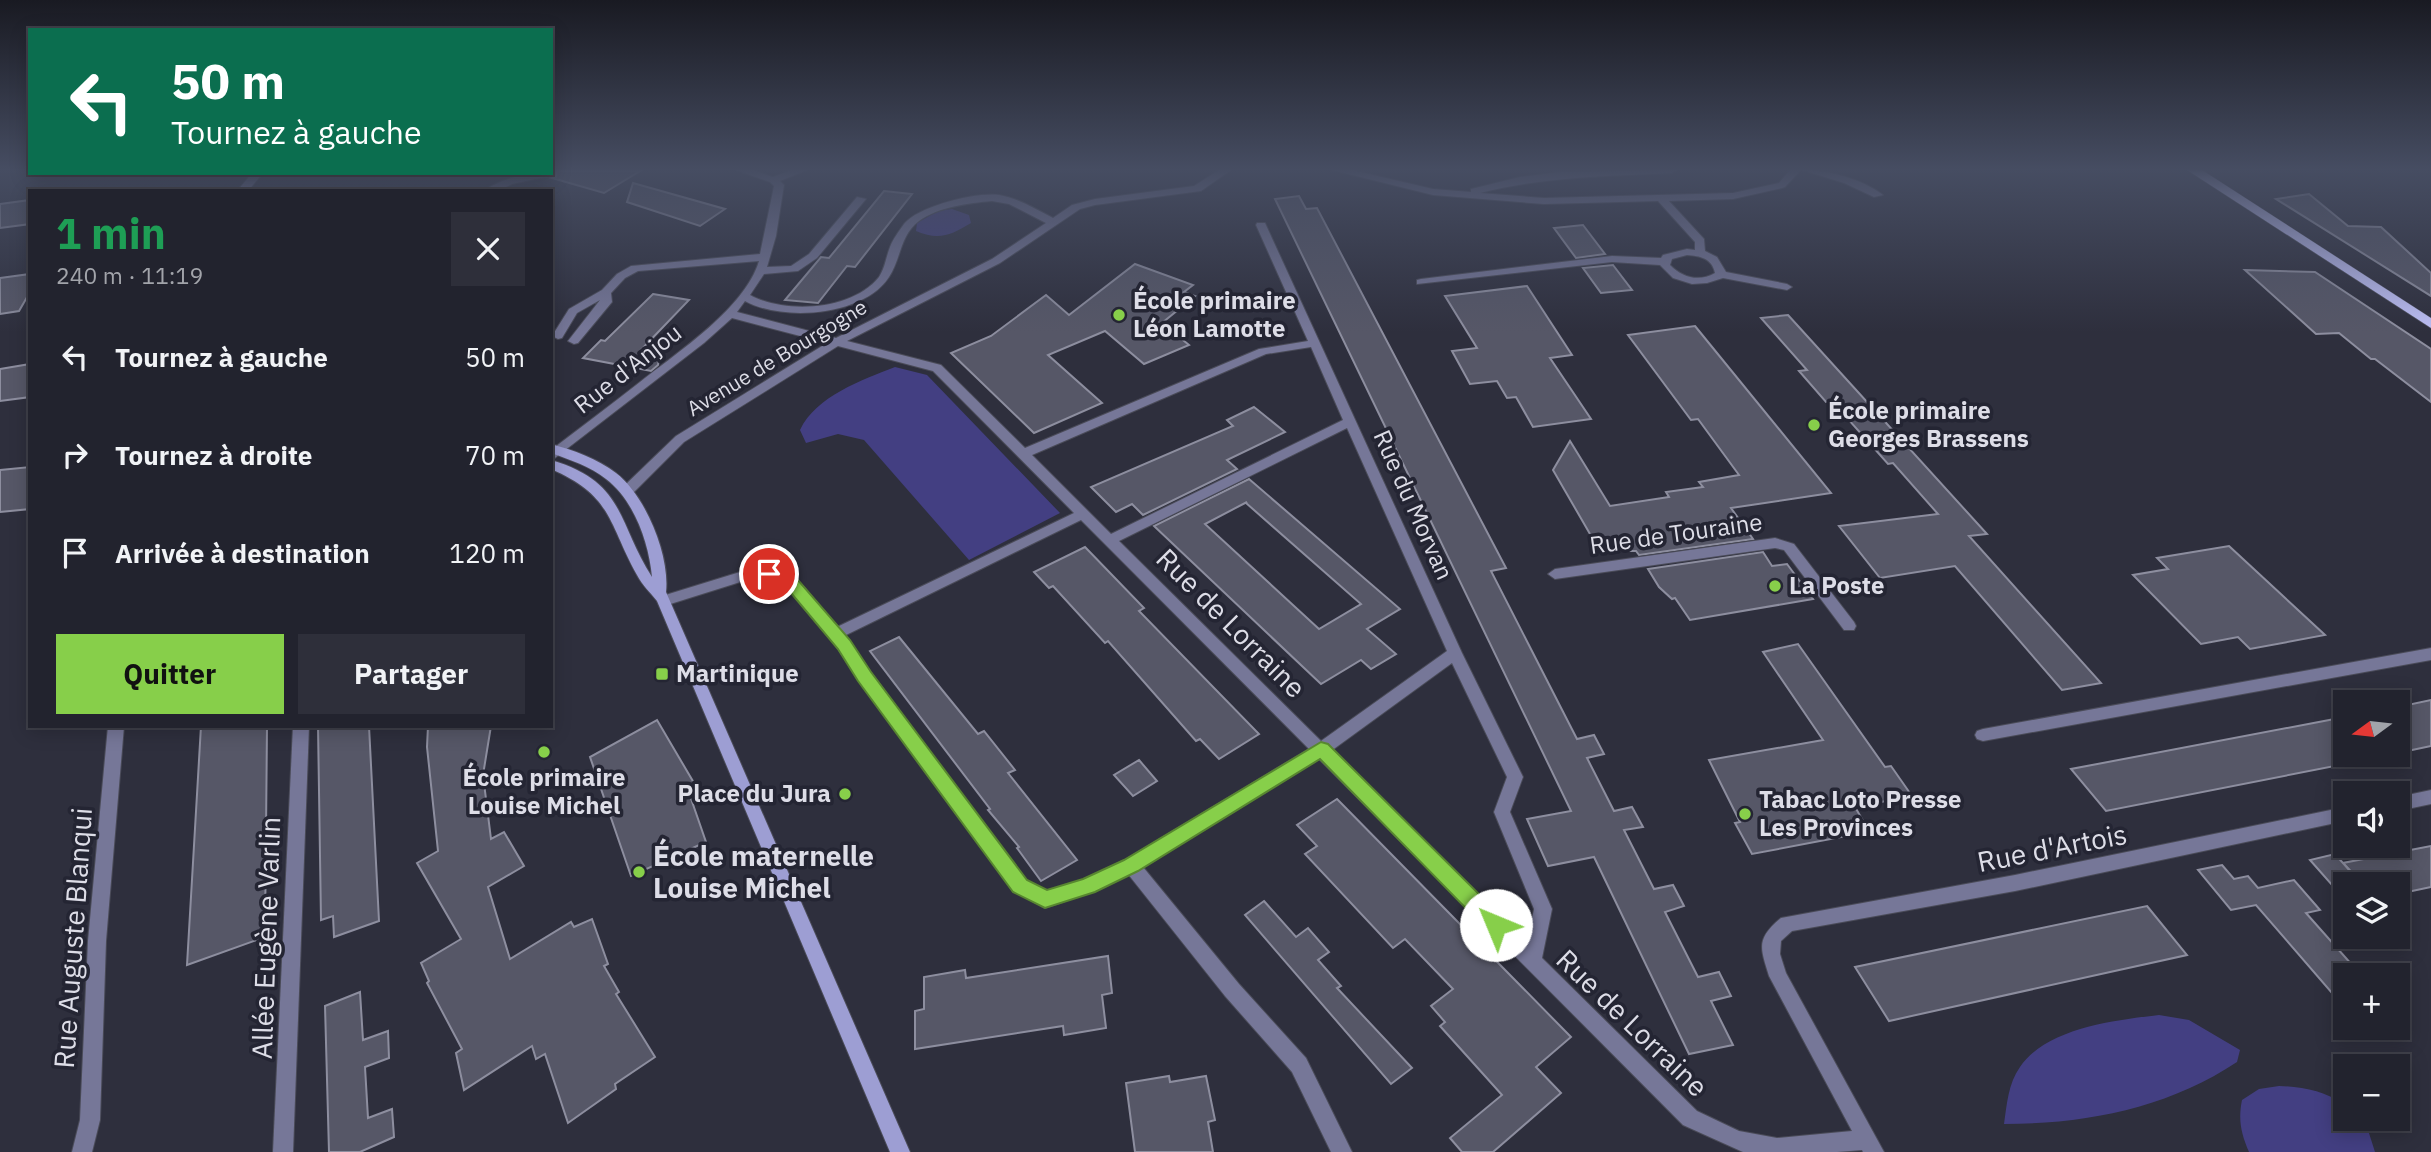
<!DOCTYPE html>
<html lang="fr">
<meta charset="utf-8">
<style>
:root{--surface:#22232e;--page:#2e2f3a;--text:#f1f3f6;--muted:#a2a4aa;--line:#3f404a;--accent:#87cf4a}
body{margin:0;font-family:"IBM Plex Sans",sans-serif;background:var(--page);color:var(--text);height:100vh;display:flex;flex-direction:column;font-size:26px;white-space:nowrap}
*{box-sizing:border-box;margin:0}
p{font-size:23px;color:var(--muted)}
.icon{flex:none;width:38px;height:38px;fill:none;stroke:currentColor;stroke-width:2;stroke-linecap:round;stroke-linejoin:round}
.map{position:relative;flex:1;overflow:hidden}
.panel{position:absolute;left:28px;top:189px;width:525px;height:539px;display:flex;flex-direction:column;background:var(--surface);border-radius:0px;box-shadow:0 4px 18px #0003,0 0 0 2px var(--line)}
.panel>*{flex:none}
.guide{position:absolute;left:28px;top:28px;width:525px;height:147px;border-radius:0px;box-shadow:0 4px 18px #0003,0 0 0 2px var(--line);background:#0b6e4f;color:#fff;overflow:hidden}
.needle{width:46px;rotate:255deg}
.buttons{position:absolute;left:2333px;top:690px;display:grid;gap:14px}
.buttons a{display:grid;place-items:center;width:77px;height:77px;border-radius:0px;background:var(--surface);box-shadow:0 4px 18px #0003,0 0 0 2px var(--line);font-size:35px}
.pin{position:absolute;display:grid;place-items:center;width:60px;height:60px;color:#fff;margin:-30px;border:4px solid #fff;border-radius:50%;box-shadow:0 2px 7px #0007}
.me{position:absolute;width:77px;margin:-38px;rotate:315deg;stroke-linejoin:round;filter:drop-shadow(0 0 5px #0008)}
.turn{display:flex;align-items:center;gap:24px;height:147px;padding:0 28px;font-size:32px}
.turn .icon{width:91px;height:91px;stroke-width:2.5}
.turn b{display:block;font-size:49px;line-height:60px}
.round{display:grid;place-items:center;flex:none;width:74px;height:74px;border-radius:0px;background:var(--page)}
.overview{display:flex;align-items:center;justify-content:space-between;height:119px;padding:0 28px}
h1{font-size:42px;font-weight:700;line-height:52px;color:#1e9e55}
.action{display:flex;gap:14px;margin-top:auto;padding:14px 28px}
.action a{flex:1;height:80px;border-radius:0px;background:var(--accent);color:#111;font-size:28px;font-weight:700;line-height:80px;text-align:center}
.action a+a{background:var(--page);color:var(--text)}
ul{padding:0;list-style:none}
li{display:flex;align-items:center;gap:21px;height:98px;padding:0 28px}
li div{flex:1}
li b{display:block;font-size:26px}
li em{font-style:normal}
.map>svg:first-child{display:block}
</style>
<div class="map">
<svg width="2431" height="1152" viewBox="0 0 2431 1152">
<rect width="100%" height="100%" fill="#2e2f3d"/>
<g fill="#433f82">
<path d="M 952,209 L 969,215 L 971,223 C 951,235 939,241 916,231 L 917,223 L 938,211 Z"/>
<path d="M 895,367 L 927,375 L 1060,513 L 969,560 L 864,440 L 838,434 L 806,443 L 800,430 C 816,396 862,380 895,367 Z"/>
<path d="M 2159,1015 L 2189,1020 L 2240,1050 L 2237,1062 C 2168,1108 2086,1124 2004,1124 C 2007,1104 2008,1084 2020,1067 C 2046,1028 2116,1020 2159,1015 Z"/>
<path d="M 2279,1086 C 2304,1087 2324,1091 2345,1105 L 2345,1118 L 2358,1118 L 2368,1130 L 2375,1152 L 2249,1152 C 2241,1133 2238,1120 2242,1100 L 2259,1089 Z"/>
</g>
<g fill="#565767" stroke="#8d8e9f" stroke-width="2" fill-rule="evenodd">
<polygon points="557,171 556,171 640,171 604,193 552,178 556,177"/>
<polygon points="633,183 725,209 700,226 627,202"/>
<polygon points="884,191 912,194 855,267 847,266 818,303 785,300 821,257 829,258"/>
<polygon points="2309,194 2348,226 2381,227 2431,273 2431,296 2276,199"/>
<polygon points="1299,196 1306,209 1317,208 1496,549 1506,568 1491,571 1577,739 1594,735 1604,754 1587,758 1614,811 1632,807 1643,827 1624,830 1654,889 1673,885 1684,906 1665,912 1698,977 1719,972 1731,996 1711,1001 1733,1045 1689,1054 1594,857 1548,866 1527,819 1571,811 1275,199"/>
<polygon points="30,200 30,224 0,228 0,204"/>
<polygon points="1583,225 1605,254 1576,258 1554,228"/>
<polygon points="1135,264 1193,285 1184,292 1195,296 1162,323 1189,345 1144,364 1105,331 1048,355 1102,403 1034,433 951,353 991,336 1046,295 1069,315"/>
<polygon points="1613,265 1632,290 1601,293 1583,268"/>
<polygon points="2245,270 2315,272 2431,349 2431,402 2375,359 2371,359 2339,333 2316,334"/>
<polygon points="30,274 30,292 19,311 0,314 0,278"/>
<polygon points="1527,286 1572,355 1550,358 1591,419 1533,427 1516,397 1507,398 1497,381 1470,384 1452,351 1477,348 1445,296"/>
<polygon points="653,294 689,300 641,350 660,354 658,365 651,371 583,358 601,340 605,341"/>
<polygon points="1788,315 1987,534 1969,536 2101,683 2062,690 1955,566 1880,578 1839,526 1938,514 1893,463 1888,464 1832,401 1826,402 1799,371 1807,370 1761,318"/>
<polygon points="1695,326 1831,493 1731,508 1753,539 1639,555 1636,551 1620,551 1590,534 1553,470 1570,441 1610,506 1669,497 1666,492 1703,487 1699,482 1739,475 1698,419 1691,420 1628,335"/>
<polygon points="30,364 30,397 0,401 0,369"/>
<polygon points="1254,407 1285,432 1227,460 1237,469 1143,515 1132,504 1116,512 1091,487 1233,426 1227,420"/>
<polygon points="30,467 30,509 0,512 0,470"/>
<path d="M 1249,479 L 1400,609 L 1367,629 L 1396,654 L 1371,669 L 1361,660 L 1321,684 L 1154,526 ZM 1247,502 L 1246,503 L 1361,604 L 1319,629 L 1205,524 Z"/>
<polygon points="2229,546 2325,635 2250,649 2238,637 2201,644 2133,575 2168,569 2157,558"/>
<polygon points="1085,547 1144,608 1139,611 1259,734 1219,759 1200,739 1196,741 1108,641 1105,643 1053,586 1049,588 1034,572"/>
<polygon points="1763,552 1772,566 1787,564 1813,599 1690,620 1675,598 1672,599 1659,587 1648,569"/>
<polygon points="899,637 978,734 984,731 1015,770 1008,773 1077,860 1041,881 1017,848 1019,847 988,810 990,809 870,651"/>
<polygon points="1798,644 1885,767 1891,766 1912,796 1855,807 1865,824 1854,826 1857,834 1752,854 1735,823 1740,822 1709,760 1823,740 1763,652"/>
<polygon points="2431,700 2431,746 2398,753 2398,707"/>
<polygon points="2345,717 2345,764 2106,811 2071,769"/>
<polygon points="657,720 694,783 687,787 706,842 631,876 590,757"/>
<polygon points="201,726 267,726 265,937 187,965"/>
<polygon points="318,726 369,726 379,921 334,937 333,916 321,920"/>
<polygon points="428,726 491,726 483,775 491,839 504,832 524,866 488,887 510,959 571,922 574,927 592,919 608,964 604,966 619,992 616,994 655,1057 615,1084 616,1089 568,1123 545,1054 536,1059 532,1046 464,1090 456,1053 462,1049 427,983 429,981 421,963 461,939 417,863 438,851 427,747"/>
<polygon points="1139,760 1157,781 1133,796 1114,775"/>
<polygon points="1337,799 1571,1037 1536,1067 1561,1093 1493,1152 1462,1152 1450,1138 1502,1095 1440,1026 1445,1022 1431,1006 1453,989 1405,939 1393,948 1305,854 1317,846 1297,825"/>
<polygon points="2431,846 2431,887 2398,894 2398,884 2363,884 2343,863"/>
<polygon points="2335,854 2358,880 2332,885 2310,860"/>
<polygon points="2222,865 2234,879 2248,876 2258,888 2294,880 2320,910 2306,913 2361,975 2345,975 2345,1008 2256,905 2231,910 2198,870"/>
<polygon points="1264,901 1296,937 1308,928 1329,952 1318,960 1341,986 1337,988 1412,1068 1391,1084 1245,915"/>
<polygon points="2147,906 2187,955 1889,1021 1855,967"/>
<polygon points="1108,956 1112,993 1102,995 1106,1028 1064,1035 1063,1026 915,1049 915,1011 924,1009 924,977 965,970 966,978"/>
<polygon points="360,992 363,1040 388,1031 389,1058 365,1067 368,1118 392,1109 394,1137 360,1152 329,1152 325,1006"/>
<polygon points="1169,1076 1170,1082 1206,1076 1215,1120 1208,1122 1213,1152 1135,1152 1126,1083"/>
</g>
<g fill="none" stroke-linecap="round" stroke-linejoin="round">
<defs>
<g id="street">
<path d="M 551,170 L 554,171 L 554,175 L 512,184 L 498,191 L 484,191 C 503,177 529,173 551,173 Z"/>
<path d="M 736,170 L 753,170 L 773,177 L 791,170 L 807,170 L 780,181 L 784,185 L 776,236 L 767,267 L 791,266 L 809,254 L 857,197 L 866,199 L 817,258 L 798,271 L 764,274 L 750,295 C 784,314 852,311 879,277 C 885,268 886,257 890,247 C 893,239 899,231 904,224 C 919,206 976,192 999,195 C 1018,198 1036,209 1053,218 L 1072,205 L 1095,199 L 1194,186 L 1219,170 L 1231,170 L 1201,191 L 1095,205 L 1080,209 L 1000,263 L 847,341 L 941,365 L 1025,448 L 1259,349 L 1308,341 L 1256,225 L 1257,223 L 1265,223 L 1462,653 L 1523,777 L 1510,812 L 1552,909 L 1542,958 L 1697,1111 L 1739,1131 L 1777,1138 L 1852,1131 L 1769,976 C 1760,947 1756,939 1781,918 L 2015,875 L 2345,807 L 2345,821 L 2015,891 L 1792,931 L 1781,941 L 1780,954 L 1786,973 L 1884,1152 L 1863,1152 L 1862,1150 L 1837,1152 L 1743,1152 L 1683,1125 L 1319,759 L 1143,867 L 1239,984 L 1306,1058 L 1352,1152 L 1331,1152 L 1292,1072 L 1225,996 L 1128,874 L 1094,891 L 1045,908 L 1014,891 L 830,638 L 782,581 L 753,578 L 664,606 L 657,601 L 659,597 L 753,568 L 786,571 L 791,572 L 837,627 L 1074,513 L 933,371 L 838,346 L 684,442 L 633,493 L 623,493 L 621,490 L 623,487 L 676,436 L 827,343 L 732,318 L 704,343 L 551,461 L 551,450 C 581,427 611,405 640,382 C 678,352 745,308 759,261 L 638,271 L 625,278 L 611,293 L 612,302 L 578,343 L 574,344 L 568,341 L 600,300 L 577,313 L 562,338 L 558,339 L 552,336 L 569,309 L 602,290 L 617,274 L 631,266 L 760,254 L 774,186 L 770,182 ZM 992,201 L 1009,204 L 1046,223 L 992,259 L 836,338 L 737,312 L 745,301 C 783,322 864,316 889,277 C 901,259 900,235 919,221 C 938,207 969,203 992,201 ZM 1311,347 L 1343,420 L 1111,534 L 1032,455 L 1266,354 ZM 1347,428 L 1447,651 L 1321,741 L 1119,541 ZM 1081,520 L 1309,749 L 1125,860 L 1083,880 L 1046,892 L 1026,881 L 844,636 ZM 1452,663 L 1507,777 L 1494,812 L 1534,909 L 1527,943 L 1331,751 Z"/>
<path d="M 1332,170 L 1352,170 L 1433,189 L 1471,192 L 1471,189 L 1520,177 L 1560,172 L 1677,170 L 1672,173 C 1607,176 1543,177 1480,193 L 1544,198 L 1733,193 L 1779,183 L 1790,170 L 1801,170 L 1785,187 L 1782,188 L 1733,199 L 1669,201 L 1704,239 L 1705,251 L 1717,257 L 1726,272 L 1787,284 L 1792,287 L 1787,290 L 1723,278 L 1707,283 L 1692,284 L 1673,278 L 1660,265 L 1612,262 L 1417,284 L 1417,280 L 1421,279 L 1612,256 L 1661,258 L 1663,255 L 1687,249 L 1695,250 L 1695,242 L 1658,201 L 1544,204 L 1433,195 ZM 1687,255 C 1700,256 1712,258 1715,273 C 1699,282 1683,278 1670,265 L 1672,259 Z"/>
<path d="M 1802,170 C 1829,170 1862,179 1883,195 L 1874,197 L 1844,183 Z"/>
<polygon points="1775,538 1794,544 1854,622 1856,626 1854,630 1844,630 1784,550 1775,548 1555,579 1548,574 1555,569"/>
<polygon points="2431,648 2431,660 1983,741 1977,739 1975,735 1977,731 1983,729"/>
<polygon points="108,726 124,726 106,941 100,1120 92,1152 72,1152 80,1120 88,941"/>
<polygon points="293,726 309,726 293,1152 273,1152"/>
<polygon points="2431,790 2431,804 2398,811 2398,797"/>
</g>
<g id="secondary">
<polygon points="252,173 263,173 248,191 237,191"/>
<path d="M 551,444 C 573,450 598,459 616,473 C 646,496 670,556 666,592 L 910,1152 L 890,1152 L 657,601 C 650,592 642,585 637,575 C 608,523 613,496 551,469 L 551,460 C 626,482 617,523 652,577 C 649,543 634,500 606,479 C 590,466 570,460 551,453 Z"/>
</g>
<polygon id="primary" points="2187,170 2202,170 2431,318 2431,328"/>
</defs>
<use href="#street" stroke="#4a4b58" stroke-width="2"/>
<use href="#secondary" stroke="#4a4b58" stroke-width="2"/>
<use href="#primary" stroke="#4a4b58" stroke-width="1"/>
<use href="#street" fill="#767798" fill-rule="evenodd"/>
<use href="#secondary" fill="#9d9ed3" fill-rule="evenodd"/>
<use href="#primary" fill="#bdbff5" fill-rule="evenodd"/>
</g>
<linearGradient id="sky" x2="0" y2="1"><stop stop-color="#191a22"/><stop offset="0.51" stop-color="#464d62"/><stop offset="1" stop-color="#464d62" stop-opacity="0"/></linearGradient>
<rect width="2431" height="332" fill="url(#sky)"/>
<polygon fill="#87cf4a" stroke="#588730" stroke-width="2" points="769,569 791,572 850,640 871,672 1027,880 1047,890 1083,879 1124,860 1321,742 1328,744 1503,918 1506,925 1503,931 1496,934 1488,931 1320,759 1138,871 1095,892 1045,908 1013,892 858,681 838,649 781,581 764,578 762,574"/>
<g fill="#87cf4a" stroke="#242533" stroke-width="2.5">
<circle cx="1119" cy="315" r="7"/>
<circle cx="1814" cy="425" r="7"/>
<circle cx="1775" cy="586" r="7"/>
<rect x="655" y="667" width="14" height="14" rx="3.5"/>
<circle cx="544" cy="752" r="7"/>
<circle cx="845" cy="794" r="7"/>
<circle cx="1745" cy="814" r="7"/>
<circle cx="639" cy="872" r="7"/>
</g>
<g text-anchor="middle" stroke-width="7" stroke-linejoin="round" paint-order="stroke">
<g font-size="21" fill="#dddde7" stroke="#242533">
<text transform="translate(777 358) rotate(-31)" y="7">Avenue de Bourgogne</text>
</g>
<g font-size="24" font-weight="bold" fill="#dddde7" stroke="#242533" text-anchor="start">
<text x="1133" y="309">École primaire<tspan x="1133" dy="28">Léon Lamotte</tspan></text>
<text x="1828" y="419">École primaire<tspan x="1828" dy="28">Georges Brassens</tspan></text>
<text x="1789" y="594">La Poste</text>
<text x="676" y="682">Martinique</text>
<text x="544" y="786" text-anchor="middle">École primaire<tspan x="544" dy="28">Louise Michel</tspan></text>
<text x="831" y="802" text-anchor="end">Place du Jura</text>
<text x="1759" y="808">Tabac Loto Presse<tspan x="1759" dy="28">Les Provinces</tspan></text>
</g>
<g font-size="24" fill="#dddde7" stroke="#242533">
<text transform="translate(628 369) rotate(-38)" y="8">Rue d'Anjou</text>
<text transform="translate(1413 505) rotate(66)" y="8">Rue du Morvan</text>
<text transform="translate(1676 534) rotate(-8)" y="8">Rue de Touraine</text>
</g>
<g font-size="28" fill="#dddde7" stroke="#242533">
<text transform="translate(1231 623) rotate(45)" y="10">Rue de Lorraine</text>
<text transform="translate(2052 848) rotate(-11)" y="10">Rue d'Artois</text>
<text transform="translate(73 938) rotate(-86)" y="10">Rue Auguste Blanqui</text>
<text transform="translate(266 938) rotate(-88)" y="10">Allée Eugène Varlin</text>
<text transform="translate(1632 1023) rotate(44)" y="10">Rue de Lorraine</text>
</g>
<g font-size="28" font-weight="bold" fill="#dddde7" stroke="#242533" text-anchor="start">
<text x="653" y="866">École maternelle<tspan x="653" dy="32">Louise Michel</tspan></text>
</g>
</g>
</svg>
<div class="buttons">
<a><svg class="needle" viewBox="-14 -14 28 28"><path d="M0-13l5 13h-10z" fill="#e53935"/><path d="M0 13l5-13h-10z" fill="#a2a4aa"/></svg></a>
<a><svg class="icon" aria-label="sound" viewBox="0 0 24 24"><path d="M4 9h4l5-4v14l-5-4H4zM17 9q2 3 0 6"/></svg></a>
<a><svg class="icon" aria-label="layers" viewBox="0 0 24 24"><path d="M12 4l9 5-9 5-9-5zM3 14l9 5 9-5"/></svg></a>
<a>+</a>
<a>−</a>
</div>
<div class="pin" style="left:769px;top:574px;background:#d93025"><svg class="icon" aria-label="arrive" viewBox="0 0 24 24"><path d="M6 21V4h12l-3 4 3 4H6"/></svg></div>
<svg class="me" style="left:1496px;top:925px" viewBox="-20 -20 40 40"><circle r="19" fill="#fff"/><path d="M0-13L10 11 0 6-10 11z" fill="#87cf4a"/></svg>
<div class="guide">
<div class="turn"><svg class="icon" aria-label="left" viewBox="0 0 24 24"><path d="M17 20v-9H6M10 6l-5 5 5 5"/></svg><div><b>50 m</b>Tournez à gauche</div></div>
</div>
<section class="panel">
<div class="overview"><div><h1>1 min</h1><p>240 m · 11:19</p></div><a class="round"><svg class="icon" aria-label="close" viewBox="0 0 24 24"><path d="M6 6l12 12M18 6L6 18"/></svg></a></div>
<ul>
<li><svg class="icon" aria-label="left" viewBox="0 0 24 24"><path d="M17 20v-9H6M10 6l-5 5 5 5"/></svg><div><b>Tournez à gauche</b></div><em>50 m</em></li>
<li><svg class="icon" aria-label="right" viewBox="0 0 24 24"><path d="M7 20v-9h11M14 6l5 5-5 5"/></svg><div><b>Tournez à droite</b></div><em>70 m</em></li>
<li><svg class="icon" aria-label="arrive" viewBox="0 0 24 24"><path d="M6 21V4h12l-3 4 3 4H6"/></svg><div><b>Arrivée à destination</b></div><em>120 m</em></li>
</ul>
<div class="action"><a>Quitter</a><a>Partager</a></div>
</section>
</div>
